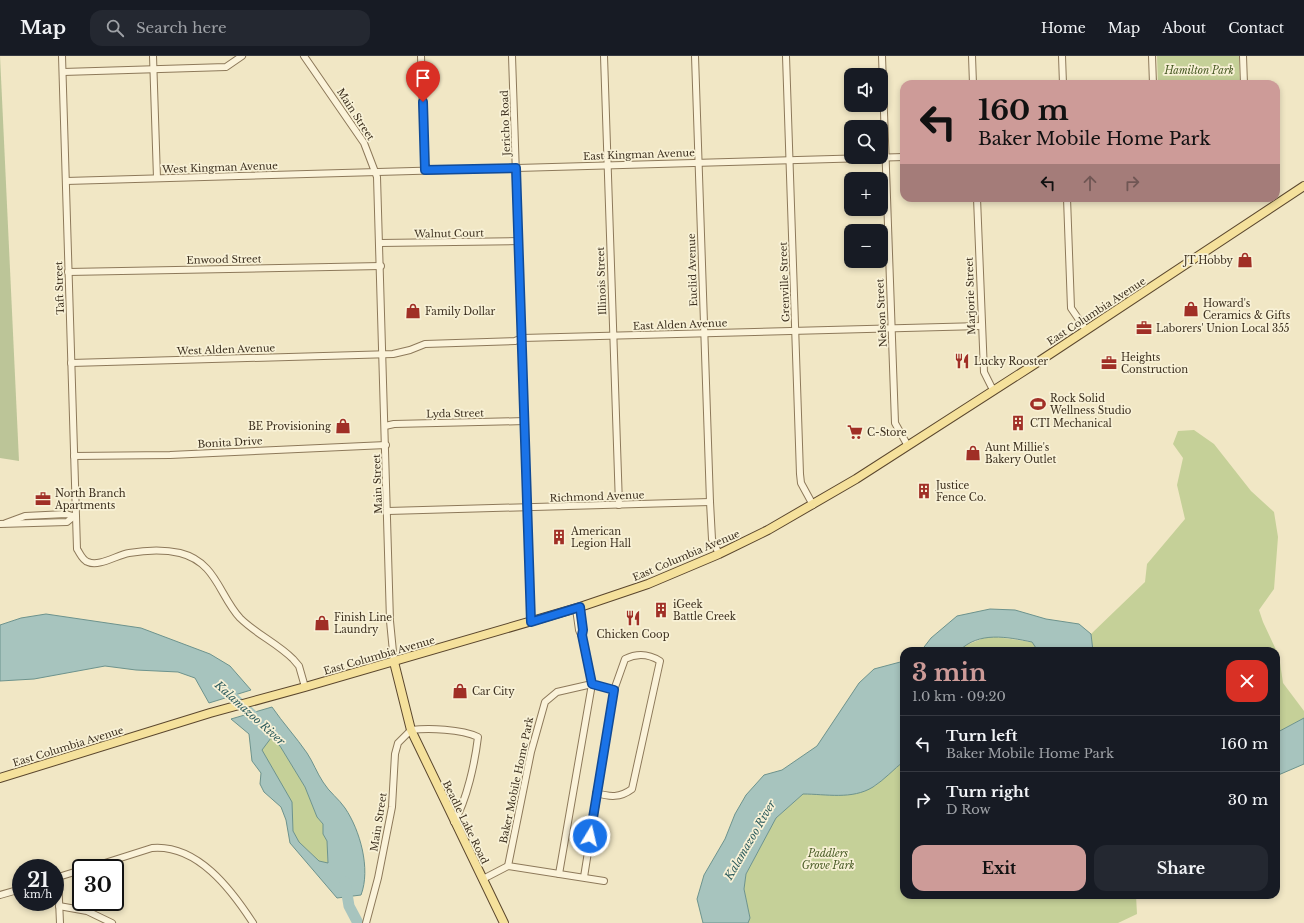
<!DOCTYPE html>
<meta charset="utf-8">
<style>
:root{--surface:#171b24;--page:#242831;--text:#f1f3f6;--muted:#9ea1a6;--line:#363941;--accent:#cd9b98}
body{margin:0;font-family:"Libre Baskerville",serif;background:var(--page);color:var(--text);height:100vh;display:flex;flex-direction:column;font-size:15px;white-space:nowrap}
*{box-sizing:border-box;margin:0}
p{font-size:13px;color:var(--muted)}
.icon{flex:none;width:22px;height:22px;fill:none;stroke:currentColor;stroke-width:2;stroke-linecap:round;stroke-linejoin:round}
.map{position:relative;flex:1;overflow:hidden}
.drawer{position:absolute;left:900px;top:591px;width:380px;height:252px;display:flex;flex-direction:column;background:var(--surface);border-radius:12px;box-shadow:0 2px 6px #0003}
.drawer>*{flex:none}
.hud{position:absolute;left:900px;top:24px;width:380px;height:122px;border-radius:12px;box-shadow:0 2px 6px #0003;background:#cd9b98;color:#111;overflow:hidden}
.buttons{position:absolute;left:844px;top:12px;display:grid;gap:8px}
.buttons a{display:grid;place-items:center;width:44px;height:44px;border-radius:8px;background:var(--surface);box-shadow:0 2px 6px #0003;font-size:20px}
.speed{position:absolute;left:12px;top:803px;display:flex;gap:8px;font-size:20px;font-weight:700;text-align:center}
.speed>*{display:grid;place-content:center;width:52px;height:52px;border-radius:50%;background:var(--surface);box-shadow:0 2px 6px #0003;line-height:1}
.speed small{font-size:10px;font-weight:400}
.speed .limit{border:2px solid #111;border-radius:6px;background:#fff;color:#111}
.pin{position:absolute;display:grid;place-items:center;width:34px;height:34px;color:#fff;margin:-41px -17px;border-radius:50% 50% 50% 0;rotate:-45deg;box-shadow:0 0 4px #0007}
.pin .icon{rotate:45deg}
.me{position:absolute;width:44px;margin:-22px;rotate:9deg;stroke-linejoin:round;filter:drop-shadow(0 0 3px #0008)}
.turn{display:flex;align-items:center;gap:14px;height:84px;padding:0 12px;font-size:18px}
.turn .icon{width:52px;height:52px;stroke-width:2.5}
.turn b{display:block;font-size:28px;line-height:34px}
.lanes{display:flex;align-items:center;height:38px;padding:0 12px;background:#0003;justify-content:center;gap:20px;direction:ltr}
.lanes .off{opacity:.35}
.round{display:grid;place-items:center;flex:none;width:42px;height:42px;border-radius:12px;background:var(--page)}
.overview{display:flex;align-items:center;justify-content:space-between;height:68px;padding:0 12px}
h1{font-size:24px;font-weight:700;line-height:30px;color:var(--accent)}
.button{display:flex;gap:8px;margin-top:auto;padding:8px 12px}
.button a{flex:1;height:46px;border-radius:12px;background:var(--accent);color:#111;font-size:16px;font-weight:700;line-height:46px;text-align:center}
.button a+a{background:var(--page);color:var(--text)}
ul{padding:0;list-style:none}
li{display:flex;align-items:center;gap:12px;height:56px;padding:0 12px;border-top:1px solid var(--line)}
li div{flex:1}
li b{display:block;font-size:15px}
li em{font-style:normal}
header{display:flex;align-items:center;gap:24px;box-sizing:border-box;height:56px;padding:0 20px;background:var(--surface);border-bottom:1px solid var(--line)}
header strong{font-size:19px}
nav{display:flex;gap:22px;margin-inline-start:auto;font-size:14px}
.search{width:280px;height:36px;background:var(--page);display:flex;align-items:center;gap:10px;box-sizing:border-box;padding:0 14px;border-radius:12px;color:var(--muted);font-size:15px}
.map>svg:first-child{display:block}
</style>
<header>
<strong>Map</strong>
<div class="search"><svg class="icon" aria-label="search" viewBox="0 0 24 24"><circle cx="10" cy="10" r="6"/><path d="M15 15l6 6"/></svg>Search here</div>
<nav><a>Home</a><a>Map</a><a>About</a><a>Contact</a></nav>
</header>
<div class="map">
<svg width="1304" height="867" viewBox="0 0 1304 867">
<rect width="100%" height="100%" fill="#f1e7c5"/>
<g fill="#c5d098">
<polygon points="1157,0 1239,0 1240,28 1158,28"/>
<polygon points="1194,374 1214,388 1251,435 1274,456 1278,481 1274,533 1259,554 1263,566 1279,600 1283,627 1304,655 1304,662 1276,677 1276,595 1093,595 1091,578 1145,526 1147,508 1185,463 1177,429 1183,402 1173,388 1178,375"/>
<polygon points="989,580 1032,586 1038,595 959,595 964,590"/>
<polygon points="271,682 280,690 305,731 317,761 323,768 323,778 327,785 328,808 319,805 299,786 293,775 291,746 262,694"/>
<polygon points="904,705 904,839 1136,839 1137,858 1118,867 748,867 750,862 744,833 746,818 776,762 803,738 847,739 875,730"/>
</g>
<polygon fill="#bcc598" points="0,0 19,405 0,402"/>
<g fill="#a7c4be" stroke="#6d938d" fill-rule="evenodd">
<path d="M 990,553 L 1015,554 L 1046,563 L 1079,568 L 1091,578 L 1093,595 L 1038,595 L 1032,586 C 1007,581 979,575 959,595 L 921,595 L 931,582 L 957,560 Z"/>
<polygon points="46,558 141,572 210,598 230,610 251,634 209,647 195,622 178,616 136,614 105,610 34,623 0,625 0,569 21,562"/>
<path d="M 904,605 L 904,705 C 894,713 884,724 873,731 C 852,744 826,738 803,738 L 776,762 L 746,818 L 744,833 L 750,862 L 748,867 L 703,867 L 697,843 L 704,819 L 725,783 L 735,758 L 746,739 L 764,719 L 782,714 L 817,690 L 859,627 L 874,613 Z"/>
<path d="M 272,651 C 283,667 296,681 307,697 C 313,706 317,717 323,726 C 329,736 339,743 345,752 C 360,774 371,813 361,839 L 337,842 L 290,787 L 286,764 L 281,751 L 264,736 L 260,728 L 261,717 L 252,705 L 249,678 L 231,663 ZM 271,682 L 280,690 L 305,731 L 317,761 L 323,768 L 323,778 L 327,785 L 328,807 L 319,805 L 299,786 L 293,775 L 292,746 L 262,694 Z"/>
<polygon points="1304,662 1304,708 1276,720 1276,677"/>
</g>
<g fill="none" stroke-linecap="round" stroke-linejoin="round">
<g stroke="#a7c4be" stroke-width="11">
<polyline points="220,630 261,667"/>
<polyline points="345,826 349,850 358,867"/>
</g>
<defs>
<g id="minor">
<path d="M 62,0 L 77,493 C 80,497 82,504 88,506 C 99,511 117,499 129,497 C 146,494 163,493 180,497 C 216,506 219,539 240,562 C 256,578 277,587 293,603 L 299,610 L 305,631"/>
<polyline points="153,0 157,122"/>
<polyline points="304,0 364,87 377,121 390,565 394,606"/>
<polyline points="421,0 425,114"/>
<polyline points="512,0 531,566"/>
<polyline points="604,0 619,449"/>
<polyline points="695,0 710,446 712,483 719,498"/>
<polyline points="786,0 800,418 801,427 813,449"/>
<polyline points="882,0 895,367 908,390"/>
<polyline points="972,0 973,28"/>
<polyline points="1062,0 1063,28"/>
<polyline points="1152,0 1153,28"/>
<polyline points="1243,0 1244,28"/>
<polyline points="63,16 226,11 242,0"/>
<polyline points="66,125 904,101"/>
<polyline points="977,142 984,316 993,334"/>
<polyline points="1067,142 1071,252 1086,274"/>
<polyline points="380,187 519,185"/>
<polyline points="68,216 381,210"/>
<polyline points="71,307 393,298 410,294 425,288 515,285 522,282 981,270"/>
<polyline points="385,370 394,368 525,365"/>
<polyline points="74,400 170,399 386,389"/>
<polyline points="388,455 710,446"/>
<polyline points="6,467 25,460 66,458 76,461"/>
<polyline points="0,468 67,466 73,461"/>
<polyline points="508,810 531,696 545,646 557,636 592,628 614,634"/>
<path d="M 89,812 L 152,792 C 197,788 231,833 253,867"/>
<polyline points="559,818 592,628 582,581 579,574 576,553"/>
<polyline points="58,821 60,867"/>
<path d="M 584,821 L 614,634 L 625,603 C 637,597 649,598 660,605 L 632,733 C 620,742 610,741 596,737"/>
<polyline points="55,822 81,814"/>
<polyline points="483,823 508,810 604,825"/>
<polyline points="0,839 21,833"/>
<polyline points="59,850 87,855 112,867"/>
<path d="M 366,867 L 378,822 L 392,751 L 395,698 L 398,687 L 411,674 C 429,672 461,673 478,681 C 475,706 467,744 454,766"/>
</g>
<g id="major">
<polyline points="394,606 411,674 504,867"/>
<polyline points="0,722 210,657 305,631 580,551 648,528 719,498 768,474 856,423 1038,306 1304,130"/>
</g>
</defs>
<use href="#minor" stroke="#8d795a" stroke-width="8"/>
<use href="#major" stroke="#5b472e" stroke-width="10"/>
<use href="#minor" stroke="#fbf3da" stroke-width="6"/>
<use href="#major" stroke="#f5e19c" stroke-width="8"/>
</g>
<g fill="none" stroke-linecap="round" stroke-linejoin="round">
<defs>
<polyline id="route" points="423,46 425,114 516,112 531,566 580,551 583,574 582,579 592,628 614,634 590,780"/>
</defs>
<use href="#route" stroke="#114b97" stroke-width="10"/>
<use href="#route" stroke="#1a73e8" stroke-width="7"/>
</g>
<defs>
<symbol id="shop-bare" viewBox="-9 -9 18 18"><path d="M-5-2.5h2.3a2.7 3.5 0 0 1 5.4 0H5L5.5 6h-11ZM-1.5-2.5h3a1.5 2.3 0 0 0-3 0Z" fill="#a02f26" stroke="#f8f1d6" stroke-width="2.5" paint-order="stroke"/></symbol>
<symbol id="office-bare" viewBox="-9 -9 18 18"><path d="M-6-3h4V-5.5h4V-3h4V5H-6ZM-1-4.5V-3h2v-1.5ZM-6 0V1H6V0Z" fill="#a02f26" stroke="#f8f1d6" stroke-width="2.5" paint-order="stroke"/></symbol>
<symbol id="restaurant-bare" viewBox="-9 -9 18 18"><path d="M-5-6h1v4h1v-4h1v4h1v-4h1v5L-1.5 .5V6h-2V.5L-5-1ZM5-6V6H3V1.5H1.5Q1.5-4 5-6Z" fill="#a02f26" stroke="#f8f1d6" stroke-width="2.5" paint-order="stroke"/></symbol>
<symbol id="stadium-bare" viewBox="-9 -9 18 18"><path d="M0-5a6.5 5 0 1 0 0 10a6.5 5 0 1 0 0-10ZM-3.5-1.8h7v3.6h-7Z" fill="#a02f26" stroke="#f8f1d6" stroke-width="2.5" paint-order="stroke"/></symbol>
<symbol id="building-bare" viewBox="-9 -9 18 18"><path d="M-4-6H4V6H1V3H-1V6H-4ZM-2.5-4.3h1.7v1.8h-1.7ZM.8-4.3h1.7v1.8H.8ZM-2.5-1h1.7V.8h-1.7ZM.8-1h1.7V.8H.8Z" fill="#a02f26" stroke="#f8f1d6" stroke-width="2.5" paint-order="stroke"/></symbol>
<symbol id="supermarket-bare" viewBox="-9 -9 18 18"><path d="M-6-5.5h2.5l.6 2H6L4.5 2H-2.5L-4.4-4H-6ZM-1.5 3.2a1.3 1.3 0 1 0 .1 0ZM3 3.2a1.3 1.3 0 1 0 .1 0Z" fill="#a02f26" stroke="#f8f1d6" stroke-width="2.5" paint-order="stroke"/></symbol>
</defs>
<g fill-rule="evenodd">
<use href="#shop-bare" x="1234" y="193" width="22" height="22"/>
<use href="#shop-bare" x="1180" y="242" width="22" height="22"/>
<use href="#shop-bare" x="402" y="244" width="22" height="22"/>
<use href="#office-bare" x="1133" y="261" width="22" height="22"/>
<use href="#restaurant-bare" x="951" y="294" width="22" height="22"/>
<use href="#office-bare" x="1098" y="296" width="22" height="22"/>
<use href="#stadium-bare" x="1027" y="337" width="22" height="22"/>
<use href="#building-bare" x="1007" y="356" width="22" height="22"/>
<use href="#shop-bare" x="332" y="359" width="22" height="22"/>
<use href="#supermarket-bare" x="844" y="365" width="22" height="22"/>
<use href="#shop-bare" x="962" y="386" width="22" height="22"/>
<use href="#building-bare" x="913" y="424" width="22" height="22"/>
<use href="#office-bare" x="32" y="432" width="22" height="22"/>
<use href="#building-bare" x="548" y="470" width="22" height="22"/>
<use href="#building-bare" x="650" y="543" width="22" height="22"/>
<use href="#restaurant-bare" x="622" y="551" width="22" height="22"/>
<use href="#shop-bare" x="311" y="556" width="22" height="22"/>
<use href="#shop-bare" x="449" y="624" width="22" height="22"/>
</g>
<g text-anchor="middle" stroke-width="3.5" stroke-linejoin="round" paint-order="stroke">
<g font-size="10" font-style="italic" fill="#485a24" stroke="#f8f1d6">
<text x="1199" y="18">Hamilton Park</text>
<text x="828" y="801">Paddlers<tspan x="828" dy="12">Grove Park</tspan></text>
</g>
<g font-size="10" fill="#3d301f" stroke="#f8f1d6">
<text transform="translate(356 58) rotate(57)" y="4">Main Street</text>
<text transform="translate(505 67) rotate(-92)" y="4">Jericho Road</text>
<text transform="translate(639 98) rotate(-2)" y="4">East Kingman Avenue</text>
<text transform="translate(220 111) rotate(-2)" y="4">West Kingman Avenue</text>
<text transform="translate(449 177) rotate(-1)" y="4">Walnut Court</text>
<text transform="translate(224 203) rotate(-1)" y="4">Enwood Street</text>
<text transform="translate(692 214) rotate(-92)" y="4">Euclid Avenue</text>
<text transform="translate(601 225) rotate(-92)" y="4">Illinois Street</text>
<text transform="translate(784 226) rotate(-92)" y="4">Grenville Street</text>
<text transform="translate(59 232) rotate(-92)" y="4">Taft Street</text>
<text transform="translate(970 240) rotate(-92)" y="4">Marjorie Street</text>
<text transform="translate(1096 255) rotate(-33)" y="4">East Columbia Avenue</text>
<text transform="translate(881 257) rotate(-93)" y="4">Nelson Street</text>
<text transform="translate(680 268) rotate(-2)" y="4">East Alden Avenue</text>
<text transform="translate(226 293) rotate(-2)" y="4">West Alden Avenue</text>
<text transform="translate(455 357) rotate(-1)" y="4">Lyda Street</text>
<text transform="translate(230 386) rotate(-3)" y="4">Bonita Drive</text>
<text transform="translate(377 428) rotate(-92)" y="4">Main Street</text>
<text transform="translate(597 440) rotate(-2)" y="4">Richmond Avenue</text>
<text transform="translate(686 499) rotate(-23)" y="4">East Columbia Avenue</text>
<text transform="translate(379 599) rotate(-16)" y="4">East Columbia Avenue</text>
<text transform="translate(68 690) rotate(-17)" y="4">East Columbia Avenue</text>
<text transform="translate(516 724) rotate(-78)" y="4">Baker Mobile Home Park</text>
<text transform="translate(378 766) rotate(-81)" y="4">Main Street</text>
<text transform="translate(466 766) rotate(64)" y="4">Beadle Lake Road</text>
</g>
<g font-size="10" fill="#3d301f" stroke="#f8f1d6" text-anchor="start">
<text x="1233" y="208" text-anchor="end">JT Hobby</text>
<text x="1203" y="251">Howard's<tspan x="1203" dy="12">Ceramics &amp; Gifts</tspan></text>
<text x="425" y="259">Family Dollar</text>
<text x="1156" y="276">Laborers' Union Local 355</text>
<text x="1121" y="305">Heights<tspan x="1121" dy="12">Construction</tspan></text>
<text x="974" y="309">Lucky Rooster</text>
<text x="1050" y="346">Rock Solid<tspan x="1050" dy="12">Wellness Studio</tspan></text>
<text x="1030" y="371">CTI Mechanical</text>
<text x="331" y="374" text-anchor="end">BE Provisioning</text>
<text x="867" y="380">C-Store</text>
<text x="985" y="395">Aunt Millie's<tspan x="985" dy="12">Bakery Outlet</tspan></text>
<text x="936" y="433">Justice<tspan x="936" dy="12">Fence Co.</tspan></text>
<text x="55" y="441">North Branch<tspan x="55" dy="12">Apartments</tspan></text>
<text x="571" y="479">American<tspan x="571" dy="12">Legion Hall</tspan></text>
<text x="673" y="552">iGeek<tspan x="673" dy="12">Battle Creek</tspan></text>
<text x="334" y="565">Finish Line<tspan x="334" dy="12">Laundry</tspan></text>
<text x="633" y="582" text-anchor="middle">Chicken Coop</text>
<text x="472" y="639">Car City</text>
</g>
<g font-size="11" font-style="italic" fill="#2d5c5d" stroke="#f8f1d6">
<text transform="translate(250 657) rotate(42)" y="4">Kalamazoo River</text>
<text transform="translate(750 784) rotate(-60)" y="4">Kalamazoo River</text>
</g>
</g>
</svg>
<div class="buttons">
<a><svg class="icon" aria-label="sound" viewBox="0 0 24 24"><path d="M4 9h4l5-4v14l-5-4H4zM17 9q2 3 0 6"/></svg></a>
<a><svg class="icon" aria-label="search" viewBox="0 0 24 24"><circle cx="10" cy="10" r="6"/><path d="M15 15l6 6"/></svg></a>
<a>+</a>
<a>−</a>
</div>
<div class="speed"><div>21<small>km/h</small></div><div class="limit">30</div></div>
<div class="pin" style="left:423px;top:46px;background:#d93025"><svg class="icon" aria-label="arrive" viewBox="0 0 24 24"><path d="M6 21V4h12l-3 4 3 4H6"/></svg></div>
<svg class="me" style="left:590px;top:780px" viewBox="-20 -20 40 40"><circle r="17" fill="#1a73e8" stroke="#fff" stroke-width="3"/><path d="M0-11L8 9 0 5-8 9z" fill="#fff"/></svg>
<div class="hud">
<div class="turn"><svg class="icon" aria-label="left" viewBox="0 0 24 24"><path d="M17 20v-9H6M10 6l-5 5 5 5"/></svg><div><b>160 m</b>Baker Mobile Home Park</div></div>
<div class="lanes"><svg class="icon" aria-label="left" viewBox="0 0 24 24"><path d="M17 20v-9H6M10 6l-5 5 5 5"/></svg><svg class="icon off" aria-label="ahead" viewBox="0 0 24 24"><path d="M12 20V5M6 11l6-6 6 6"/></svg><svg class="icon off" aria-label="right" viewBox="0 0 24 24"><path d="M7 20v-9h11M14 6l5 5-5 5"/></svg></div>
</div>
<section class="drawer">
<div class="overview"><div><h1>3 min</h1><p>1.0 km · 09:20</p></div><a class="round" style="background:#d93025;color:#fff"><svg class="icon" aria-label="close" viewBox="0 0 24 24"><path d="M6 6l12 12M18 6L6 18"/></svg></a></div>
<ul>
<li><svg class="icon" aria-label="left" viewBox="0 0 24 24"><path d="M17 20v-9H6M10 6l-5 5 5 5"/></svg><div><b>Turn left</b><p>Baker Mobile Home Park</p></div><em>160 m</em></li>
<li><svg class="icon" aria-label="right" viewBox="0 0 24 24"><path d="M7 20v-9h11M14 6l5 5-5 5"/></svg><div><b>Turn right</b><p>D Row</p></div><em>30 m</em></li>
</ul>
<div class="button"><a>Exit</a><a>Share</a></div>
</section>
</div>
